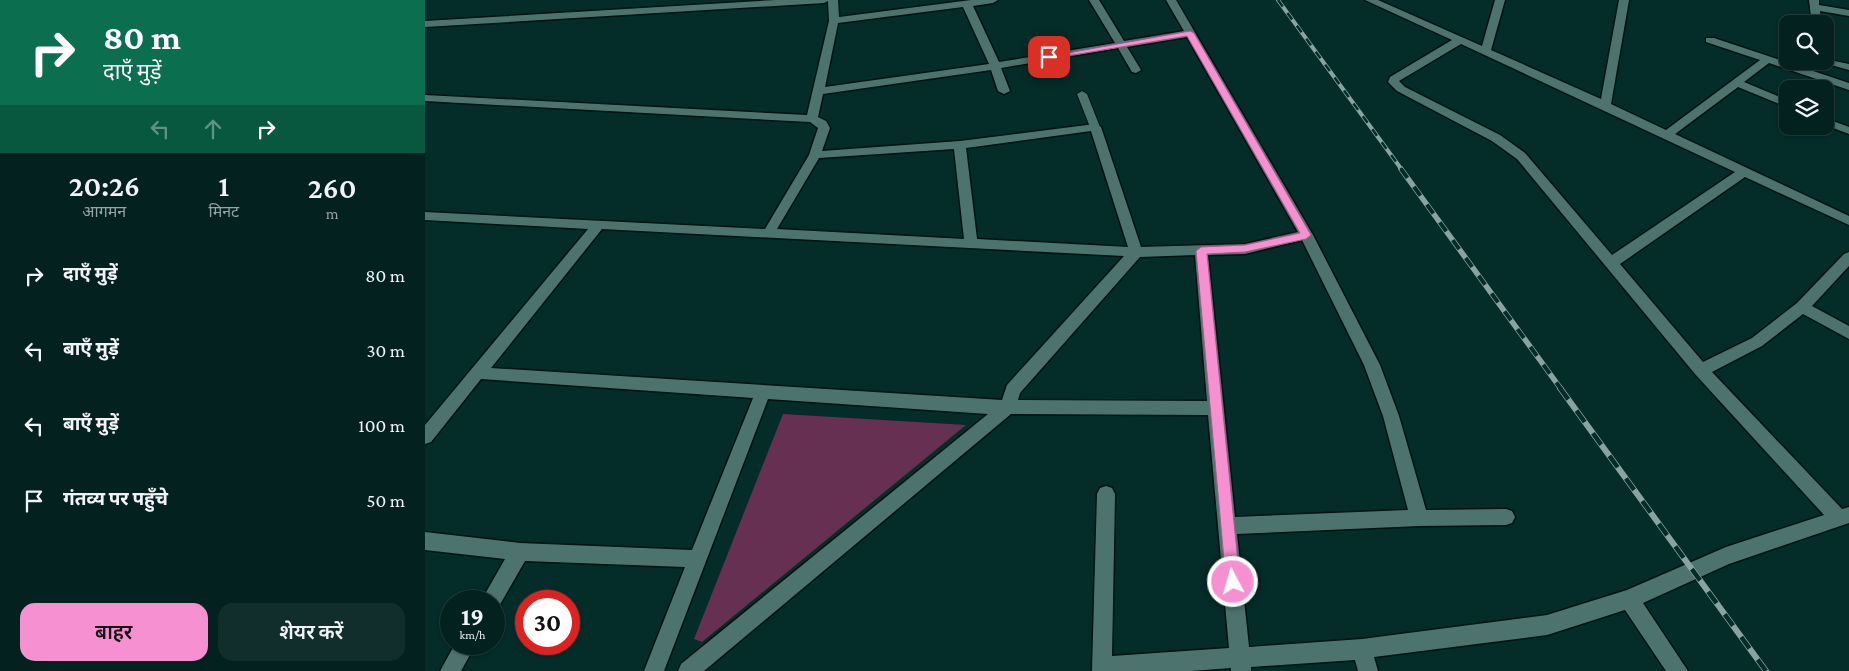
<!DOCTYPE html>
<html lang="hi">
<meta charset="utf-8">
<style>
:root{--surface:#03211f;--page:#112e2c;--text:#f1f3f6;--muted:#97a3a4;--line:#243e3d;--accent:#f690d1}
body{margin:0;font-family:"Crimson Pro","Noto Sans Devanagari",serif;background:var(--page);color:var(--text);height:100vh;display:flex;flex-direction:column;font-size:19px;white-space:nowrap}
*{box-sizing:border-box;margin:0}
p{font-size:16px;color:var(--muted)}
.icon{flex:none;width:28px;height:28px;fill:none;stroke:currentColor;stroke-width:2;stroke-linecap:round;stroke-linejoin:round}
.map{position:relative;flex:1;overflow:hidden}
.details{display:flex;flex-direction:column;background:var(--surface);width:425px}
.details>*{flex:none}
.guide{background:#0b6e4f;color:#fff;overflow:hidden}
.tools{position:absolute;left:1354px;top:15px;display:grid;gap:10px}
.tools a{display:grid;place-items:center;width:55px;height:55px;border-radius:10px;background:var(--surface);box-shadow:0 1px 4px #0004,0 0 0 1px var(--line);font-size:25px}
.speed{position:absolute;left:15px;top:590px;display:flex;gap:10px;font-size:25px;font-weight:700;text-align:center}
.speed>*{display:grid;place-content:center;width:65px;height:65px;border-radius:50%;background:var(--surface);box-shadow:0 1px 4px #0004,0 0 0 1px var(--line);line-height:1}
.speed small{font-size:12px;font-weight:400}
.speed .limit{border:8px solid #d22;background:#fff;color:#111}
.pin{position:absolute;display:grid;place-items:center;width:42px;height:42px;color:#fff;margin:-21px;border-radius:10px;box-shadow:0 2px 8px #0006}
.me{position:absolute;width:55px;margin:-28px;rotate:354deg;stroke-linejoin:round;filter:drop-shadow(0 0 4px #0008)}
.turn{display:flex;align-items:center;gap:18px;height:105px;padding:0 20px;font-size:22px}
.turn .icon{width:65px;height:65px;stroke-width:2.5}
.turn b{display:block;font-size:35px;line-height:42px}
.lanes{display:flex;align-items:center;height:48px;padding:0 20px;background:#0003;justify-content:center;gap:25px;direction:ltr}
.lanes .off{opacity:.35}
.eta{display:flex;justify-content:space-evenly;align-items:center;height:85px;text-align:center}
.eta b{font-size:30px;font-weight:600;line-height:35px}
.action{display:flex;gap:10px;margin-top:auto;padding:10px 20px}
.action a{flex:1;height:58px;border-radius:15px;background:var(--accent);color:#111;font-size:20px;font-weight:600;line-height:58px;text-align:center}
.action a+a{background:var(--page);color:var(--text)}
ul{padding:0;list-style:none}
li{display:flex;align-items:center;gap:15px;height:75px;padding:0 20px}
li div{flex:1}
li b{display:block;font-size:19px}
li em{font-style:normal}
main{display:flex;flex:1;min-height:0}
.map>svg:first-child{display:block}
</style>
<main>
<section class="details">
<div class="guide">
<div class="turn"><svg class="icon" aria-label="right" viewBox="0 0 24 24"><path d="M7 20v-9h11M14 6l5 5-5 5"/></svg><div><b>80 m</b>दाएँ मुड़ें</div></div>
<div class="lanes"><svg class="icon off" aria-label="left" viewBox="0 0 24 24"><path d="M17 20v-9H6M10 6l-5 5 5 5"/></svg><svg class="icon off" aria-label="ahead" viewBox="0 0 24 24"><path d="M12 20V5M6 11l6-6 6 6"/></svg><svg class="icon" aria-label="right" viewBox="0 0 24 24"><path d="M7 20v-9h11M14 6l5 5-5 5"/></svg></div>
</div>
<div class="eta">
<div><b>20:26</b><p>आगमन</p></div>
<div><b>1</b><p>मिनट</p></div>
<div><b>260</b><p>m</p></div>
</div>
<ul>
<li><svg class="icon" aria-label="right" viewBox="0 0 24 24"><path d="M7 20v-9h11M14 6l5 5-5 5"/></svg><div><b>दाएँ मुड़ें</b></div><em>80 m</em></li>
<li><svg class="icon" aria-label="left" viewBox="0 0 24 24"><path d="M17 20v-9H6M10 6l-5 5 5 5"/></svg><div><b>बाएँ मुड़ें</b></div><em>30 m</em></li>
<li><svg class="icon" aria-label="left" viewBox="0 0 24 24"><path d="M17 20v-9H6M10 6l-5 5 5 5"/></svg><div><b>बाएँ मुड़ें</b></div><em>100 m</em></li>
<li><svg class="icon" aria-label="arrive" viewBox="0 0 24 24"><path d="M6 21V4h12l-3 4 3 4H6"/></svg><div><b>गंतव्य पर पहुँचे</b></div><em>50 m</em></li>
</ul>
<div class="action"><a>बाहर</a><a>शेयर करें</a></div>
</section>
<div class="map">
<svg width="1424" height="671" viewBox="0 0 1424 671">
<rect width="100%" height="100%" fill="#042c29"/>
<polygon fill="#653052" points="358,414 541,425 277,642 269,639"/>
<g fill="none" stroke-linecap="round" stroke-linejoin="round">
<defs>
<polygon id="service" points="657,91 662,94 675,127 674,129 666,129 665,127 652,94"/>
<g id="minor">
<path d="M 351,0 L 413,0 L 414,17 L 546,0 L 573,0 L 568,3 L 548,6 L 574,62 L 690,43 L 664,0 L 674,0 L 699,41 L 759,31 L 741,0 L 751,0 L 888,235 L 955,365 L 974,416 L 1001,510 L 1081,509 L 1087,511 L 1090,517 L 1087,523 L 1081,525 L 994,526 L 812,534 L 824,647 L 937,639 L 1122,615 L 1202,590 L 1301,547 L 1399,515 L 1270,374 L 1092,159 L 1067,141 L 972,91 L 963,82 L 965,77 L 1027,40 L 940,0 L 953,0 L 1057,46 L 1070,0 L 1080,0 L 1066,50 L 1176,99 L 1194,0 L 1204,0 L 1186,104 L 1241,130 L 1335,60 L 1281,42 L 1281,38 L 1289,38 L 1424,83 L 1424,90 L 1344,63 L 1319,82 L 1362,100 L 1362,107 L 1313,87 L 1250,134 L 1424,216 L 1424,225 L 1320,177 L 1195,264 L 1278,362 L 1327,338 L 1372,303 L 1419,254 L 1424,252 L 1424,266 L 1387,306 L 1424,326 L 1424,339 L 1378,314 L 1337,346 L 1287,372 L 1417,509 L 1424,507 L 1424,523 L 1304,564 L 1218,603 L 1263,671 L 1241,671 L 1200,610 L 1122,635 L 949,657 L 953,671 L 933,671 L 930,660 L 826,667 L 826,671 L 806,671 L 806,668 L 766,671 L 667,671 L 672,494 L 675,488 L 681,486 L 687,488 L 690,494 L 687,656 L 804,648 L 783,415 L 586,414 L 279,671 L 253,671 L 256,664 L 563,414 L 343,399 L 239,671 L 219,671 L 260,567 L 100,561 L 73,608 L 69,609 L 69,601 L 56,601 L 80,559 L 0,550 L 0,532 L 95,543 L 267,550 L 328,398 L 56,379 L 6,442 L 0,444 L 0,425 L 163,229 L 0,220 L 0,212 L 340,229 L 384,155 L 393,128 L 385,122 L 0,101 L 0,95 L 382,115 L 404,21 L 403,1 L 399,3 L 0,27 L 0,21 ZM 538,7 L 564,64 L 400,87 L 413,23 ZM 762,37 L 873,232 L 820,244 L 716,247 L 676,127 L 670,124 L 535,141 L 397,151 L 405,128 L 401,121 L 393,117 L 398,94 L 566,70 L 573,91 L 579,94 L 585,91 L 576,68 L 693,48 L 707,72 L 711,73 L 716,70 L 702,47 ZM 1036,44 L 1310,172 L 1187,255 L 1100,153 L 1075,135 L 980,87 L 974,81 ZM 666,131 L 703,247 L 552,239 L 541,148 ZM 529,149 L 539,239 L 352,229 L 394,158 ZM 177,229 L 699,256 L 582,385 L 577,400 L 66,368 ZM 877,240 L 939,365 L 958,416 L 983,510 L 810,517 L 783,255 L 820,254 ZM 770,255 L 782,401 L 593,400 L 595,393 L 715,257 Z"/>
<polygon points="1384,0 1394,0 1394,5 1424,10 1424,16 1395,11 1397,24 1387,24"/>
<polygon points="1400,59 1424,64 1424,70 1392,61 1400,61"/>
<polygon points="1400,118 1424,127 1424,134 1400,125"/>
<polygon points="30,644 51,644 36,671 15,671"/>
</g>
</defs>
<use href="#service" stroke="#001311" stroke-width="2"/>
<use href="#minor" stroke="#001311" stroke-width="3"/>
<use href="#service" fill="#4d736f" fill-rule="evenodd"/>
<use href="#minor" fill="#4d736f" fill-rule="evenodd"/>
<defs>
<polyline id="rail-far2" points="853,0 977,170"/>
<polyline id="rail-far1" points="976,169 1136,389"/>
<polyline id="rail" points="1135,388 1341,671"/>
</defs>
<use href="#rail-far2" stroke="#88a3a0" stroke-width="4"/>
<use href="#rail-far1" stroke="#88a3a0" stroke-width="5.5"/>
<use href="#rail" stroke="#88a3a0" stroke-width="6"/>
<use href="#rail-far2" stroke="#042c29" stroke-width="2.5" stroke-dasharray="8" stroke-linecap="butt"/>
<use href="#rail-far1" stroke="#042c29" stroke-width="4" stroke-dasharray="11" stroke-linecap="butt"/>
<use href="#rail" stroke="#042c29" stroke-width="4.5" stroke-dasharray="14" stroke-linecap="butt"/>
</g>
<polygon fill="#f690d1" stroke="#a05e88" points="765,31 769,33 886,235 881,239 820,252 782,254 815,582 813,587 808,590 803,587 801,582 771,251 776,247 820,245 875,233 762,36 624,59 620,57"/>
</svg>
<div class="tools">
<a><svg class="icon" aria-label="search" viewBox="0 0 24 24"><circle cx="10" cy="10" r="6"/><path d="M15 15l6 6"/></svg></a>
<a><svg class="icon" aria-label="layers" viewBox="0 0 24 24"><path d="M12 4l9 5-9 5-9-5zM3 14l9 5 9-5"/></svg></a>
</div>
<div class="speed"><div>19<small>km/h</small></div><div class="limit">30</div></div>
<div class="pin" style="left:624px;top:57px;background:#d93025"><svg class="icon" aria-label="arrive" viewBox="0 0 24 24"><path d="M6 21V4h12l-3 4 3 4H6"/></svg></div>
<svg class="me" style="left:808px;top:582px" viewBox="-20 -20 40 40"><circle r="17" fill="#f690d1" stroke="#fff" stroke-width="3"/><path d="M0-11L8 9 0 5-8 9z" fill="#fff"/></svg>
</div>
</main>
